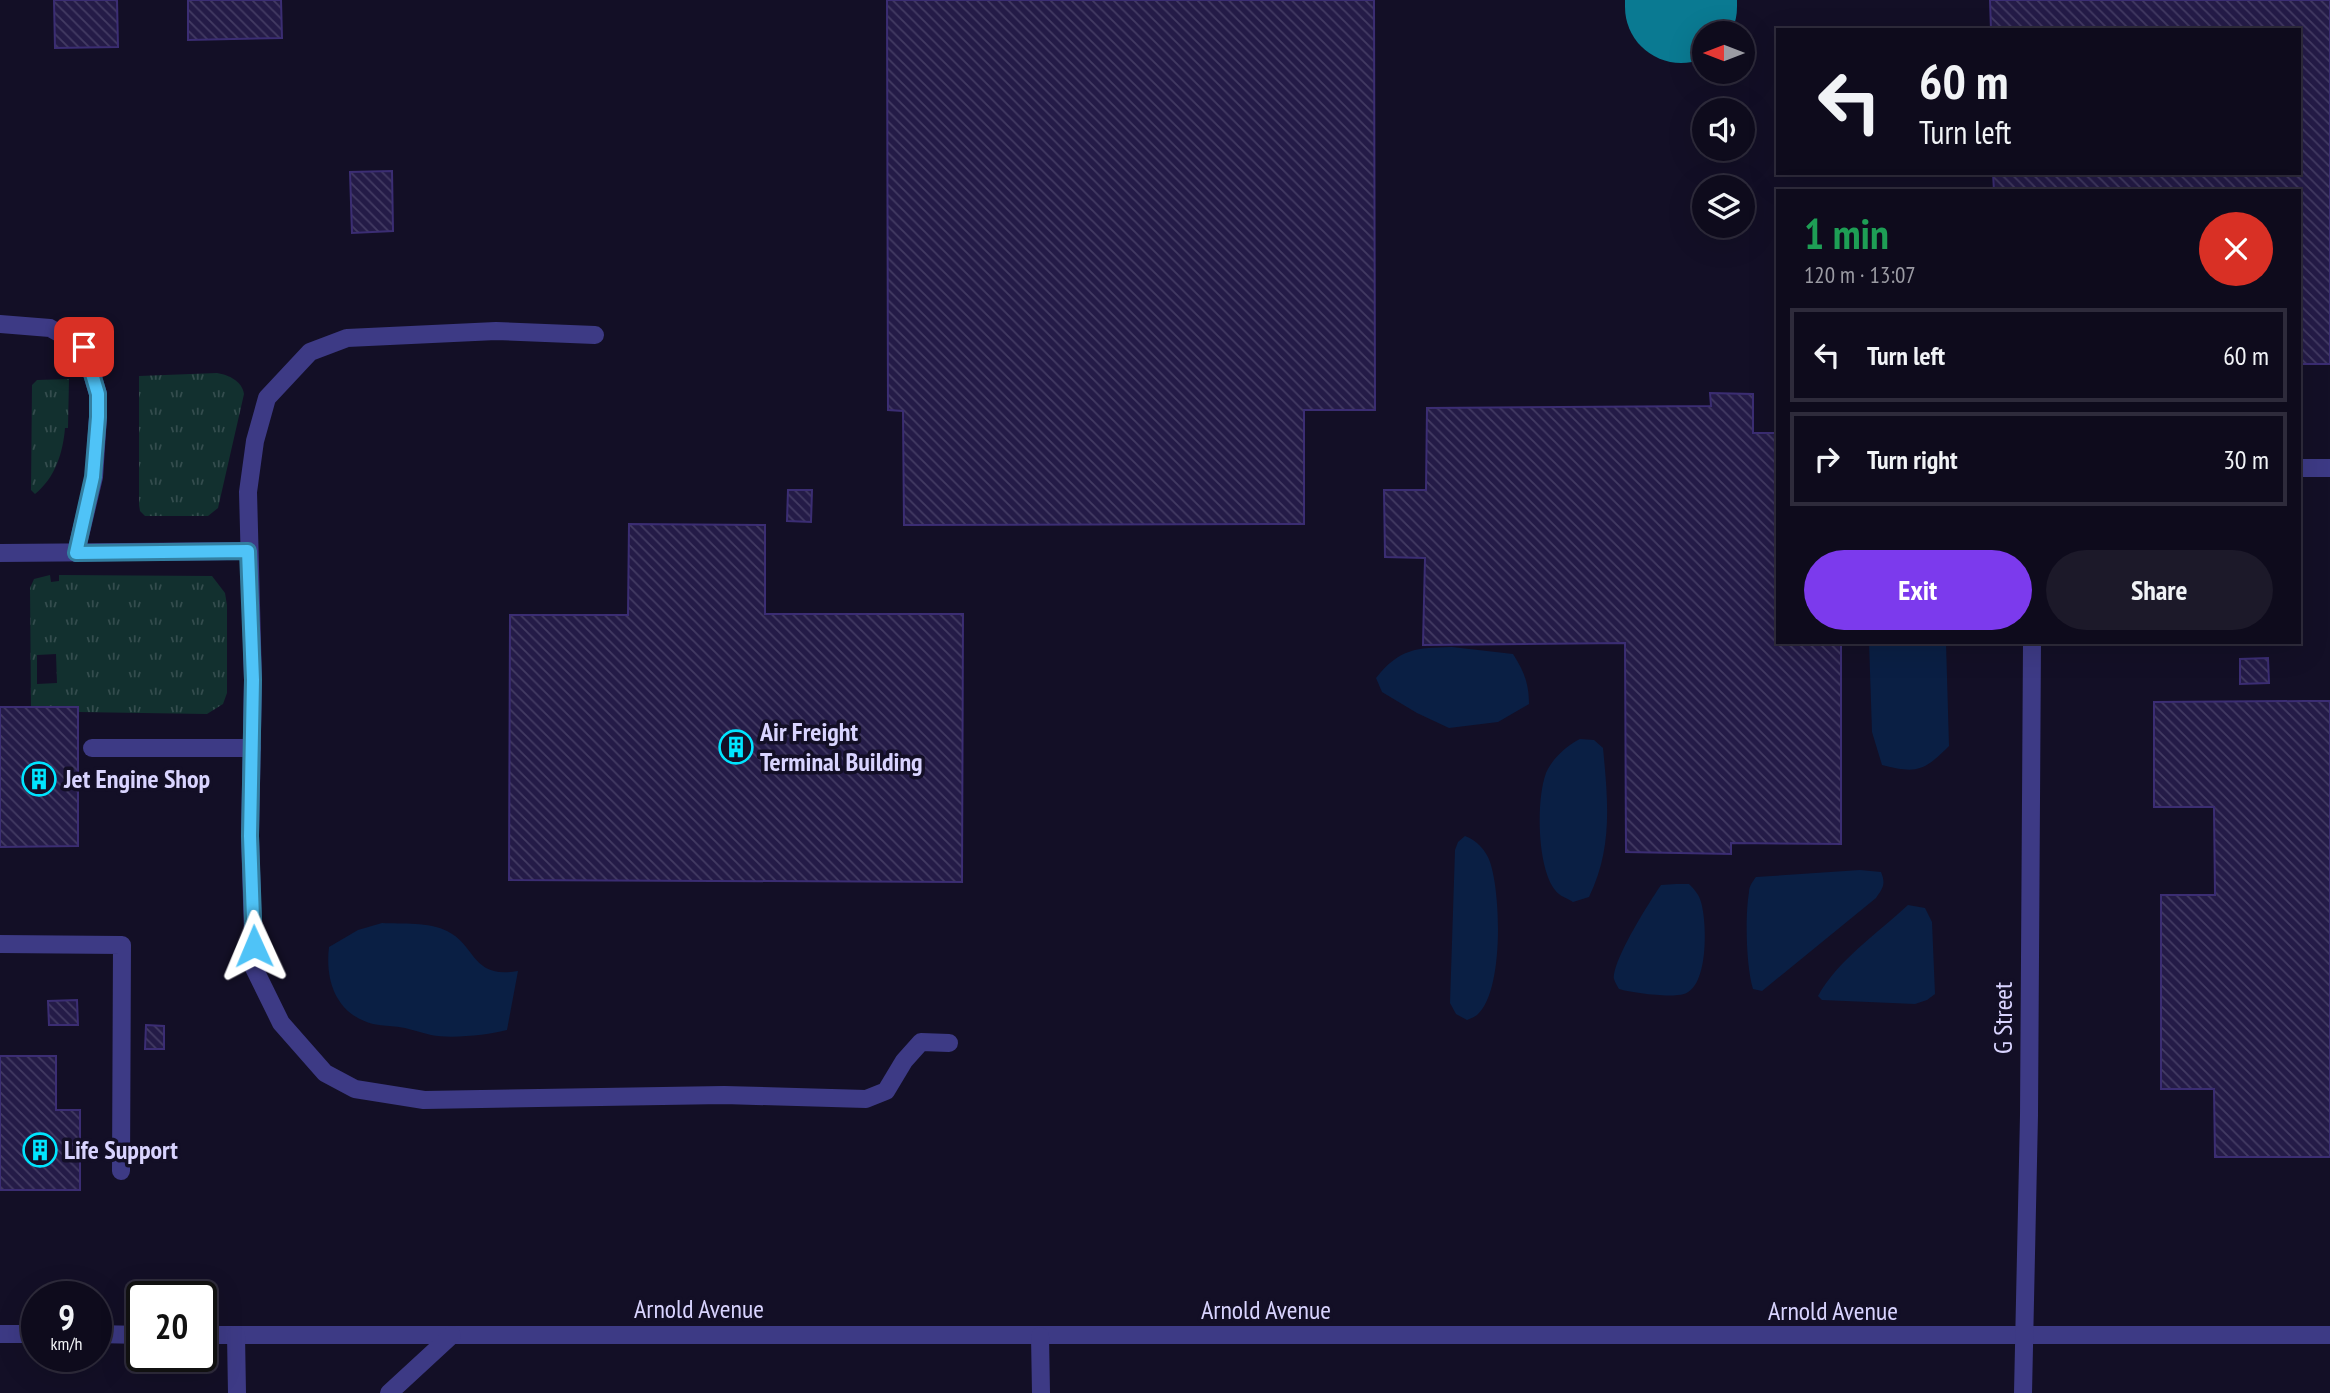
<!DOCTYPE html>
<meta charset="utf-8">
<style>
:root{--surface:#0e0b1c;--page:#1c1929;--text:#f1f3f6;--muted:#9b9ba3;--line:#2e2b3b;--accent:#7c3aed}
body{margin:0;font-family:"PT Sans Narrow",sans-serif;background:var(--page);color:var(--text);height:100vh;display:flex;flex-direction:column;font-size:26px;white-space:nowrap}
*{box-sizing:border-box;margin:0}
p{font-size:23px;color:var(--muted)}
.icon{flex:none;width:38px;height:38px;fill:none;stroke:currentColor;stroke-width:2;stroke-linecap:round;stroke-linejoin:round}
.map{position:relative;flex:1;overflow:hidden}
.side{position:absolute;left:1776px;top:189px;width:525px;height:455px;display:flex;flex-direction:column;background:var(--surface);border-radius:0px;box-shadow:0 7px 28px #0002,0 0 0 2px var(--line)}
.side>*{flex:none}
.top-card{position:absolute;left:1776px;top:28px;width:525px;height:147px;border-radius:0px;box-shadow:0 7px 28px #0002,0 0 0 2px var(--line);background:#0e0b1c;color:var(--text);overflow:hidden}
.needle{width:46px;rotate:270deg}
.fabs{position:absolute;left:1692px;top:21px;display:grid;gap:14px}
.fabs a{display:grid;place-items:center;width:63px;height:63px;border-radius:50%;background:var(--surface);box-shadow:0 7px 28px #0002,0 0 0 2px var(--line);font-size:35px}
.speed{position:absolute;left:21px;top:1281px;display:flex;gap:14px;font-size:35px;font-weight:700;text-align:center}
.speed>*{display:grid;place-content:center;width:91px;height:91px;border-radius:50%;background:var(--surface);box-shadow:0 7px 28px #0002,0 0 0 2px var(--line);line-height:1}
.speed small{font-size:18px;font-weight:400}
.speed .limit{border:4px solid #111;border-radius:10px;background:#fff;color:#111}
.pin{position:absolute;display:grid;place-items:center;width:60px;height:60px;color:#fff;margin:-30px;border-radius:14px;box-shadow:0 4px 10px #0006}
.me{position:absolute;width:77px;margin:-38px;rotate:359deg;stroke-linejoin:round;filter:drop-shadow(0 0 5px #0008)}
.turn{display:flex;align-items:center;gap:24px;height:147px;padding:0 28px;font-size:32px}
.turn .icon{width:91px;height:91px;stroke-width:2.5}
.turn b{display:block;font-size:49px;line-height:60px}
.round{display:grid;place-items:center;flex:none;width:74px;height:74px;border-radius:37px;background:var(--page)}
.head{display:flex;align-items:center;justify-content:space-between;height:119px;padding:0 28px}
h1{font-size:42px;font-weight:600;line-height:52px;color:#1e9e55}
.primary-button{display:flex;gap:14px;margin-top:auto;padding:14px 28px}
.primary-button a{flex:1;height:80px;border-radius:42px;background:var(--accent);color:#fff;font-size:28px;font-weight:600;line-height:80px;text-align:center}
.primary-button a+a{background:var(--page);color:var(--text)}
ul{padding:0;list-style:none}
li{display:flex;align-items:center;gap:21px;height:94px;margin:0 14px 10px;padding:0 14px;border:4px solid var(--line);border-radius:0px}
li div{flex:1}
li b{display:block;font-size:26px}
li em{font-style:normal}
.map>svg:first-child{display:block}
</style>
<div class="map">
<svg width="2330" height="1393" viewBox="0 0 2330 1393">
<defs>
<pattern id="grass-tufts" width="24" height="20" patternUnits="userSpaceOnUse" patternTransform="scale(1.75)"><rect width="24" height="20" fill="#12302f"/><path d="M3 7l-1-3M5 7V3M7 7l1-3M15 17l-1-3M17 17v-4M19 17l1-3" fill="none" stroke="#344d4e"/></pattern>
<pattern id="building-back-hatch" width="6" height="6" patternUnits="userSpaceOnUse" patternTransform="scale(1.75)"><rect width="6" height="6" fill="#241b47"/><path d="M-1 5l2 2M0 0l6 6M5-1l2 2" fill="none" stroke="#433b63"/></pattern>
</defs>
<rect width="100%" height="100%" fill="#130f26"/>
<g fill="url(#grass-tufts)" fill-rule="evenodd">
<path d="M 217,373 C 229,375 242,381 244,394 L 218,508 L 208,516 L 145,516 L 140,511 L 139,505 L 139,376 Z"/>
<path d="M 69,379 L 68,428 L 65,428 C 63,453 55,478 35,494 L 31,490 L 32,385 L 37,380 Z"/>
<path d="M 50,575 L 51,582 L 59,581 L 59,575 L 212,576 L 225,593 L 227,605 L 227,693 L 223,704 L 207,714 L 78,712 L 31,707 L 30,588 L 34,579 ZM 56,654 L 57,683 L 37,684 L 37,655 Z"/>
</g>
<g fill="#0a1f44">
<path d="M 1869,642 L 1946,642 L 1949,746 C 1924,771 1917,774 1882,765 L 1872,732 Z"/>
<path d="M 1452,647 L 1513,654 C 1524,671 1529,684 1529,704 L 1498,722 L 1449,728 L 1417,713 L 1382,692 L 1376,678 C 1400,648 1416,648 1452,647 Z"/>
<path d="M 1580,739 L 1594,740 L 1603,748 C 1608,801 1613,848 1589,897 L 1573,902 C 1567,898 1559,896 1555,890 C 1537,867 1536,800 1546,773 C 1552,759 1567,745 1580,739 Z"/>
<path d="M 1465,836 C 1476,840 1486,850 1490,862 C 1501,894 1504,992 1477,1015 C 1475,1017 1471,1018 1467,1020 L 1456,1014 L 1450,1003 L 1455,850 L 1458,842 Z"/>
<path d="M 1860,870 L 1881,872 C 1886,884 1883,888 1876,898 L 1762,991 L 1753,989 C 1746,966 1745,916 1749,892 C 1749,886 1753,881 1756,877 Z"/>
<path d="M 1676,884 L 1689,884 C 1695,890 1699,895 1701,902 C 1707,922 1709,987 1684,994 C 1670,998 1633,993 1619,989 C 1617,986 1615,982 1614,979 C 1612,961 1650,901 1661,885 Z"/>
<path d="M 1908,905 L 1925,908 L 1932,922 L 1935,994 L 1927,1000 L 1915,1004 L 1822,1000 L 1818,996 C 1837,961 1879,932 1908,905 Z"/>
<path d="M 382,923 C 402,924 429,922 447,931 C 477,946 471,979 518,971 L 507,1030 C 488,1035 451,1039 431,1035 C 422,1033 414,1030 405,1028 C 395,1026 383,1026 373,1024 C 336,1014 325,981 329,947 L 358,930 Z"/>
</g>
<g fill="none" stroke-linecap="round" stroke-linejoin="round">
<polyline stroke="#0a7a92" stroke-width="112" points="1681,0 1681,7"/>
</g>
<g fill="url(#building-back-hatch)" stroke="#3b2d73" stroke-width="2">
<polygon points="54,0 117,0 118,47 55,48"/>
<polygon points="188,0 281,0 282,38 188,40"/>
<polygon points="887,0 1374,0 1375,410 1304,410 1304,524 904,525 903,411 888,410"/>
<polygon points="1990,0 2330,0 2330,364 2300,364 2300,191 1994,191 1993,173 2300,173 2300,30 1991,30"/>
<polygon points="392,171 393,231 352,233 350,172"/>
<polygon points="1710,393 1753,394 1753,433 1778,433 1778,642 1841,642 1841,844 1731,843 1731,854 1626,852 1625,643 1423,645 1425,558 1385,557 1384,490 1426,490 1427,408 1711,406"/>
<polygon points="788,490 812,490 811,522 787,521"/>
<polygon points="629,524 765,525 765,614 963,614 962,882 509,880 510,615 628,615"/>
<polygon points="2268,658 2269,683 2240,684 2240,659"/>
<polygon points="2305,701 2330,701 2330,1157 2215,1157 2214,1089 2161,1089 2161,895 2215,895 2214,807 2154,807 2154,702"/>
<polygon points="0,707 78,707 78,846 0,847"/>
<polygon points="77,1000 78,1025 49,1025 48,1001"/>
<polygon points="146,1025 164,1026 164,1049 145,1049"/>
<polygon points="0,1056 56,1056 56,1110 80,1110 80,1190 0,1190"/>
</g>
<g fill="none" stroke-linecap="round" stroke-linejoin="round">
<g stroke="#3d3a85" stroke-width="18">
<polyline points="0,324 50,328 84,347 98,394 98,417 94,477 76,553"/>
<polyline points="595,335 496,331 347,338 310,352 267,398 255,441 248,492 253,680 250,836 254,968 281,1023 325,1073 355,1089 424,1100 724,1095 866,1099 886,1091 904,1061 921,1042 949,1043"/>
<polyline points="2300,468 2330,468"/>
<polyline points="0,553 248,551"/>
<polyline points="92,748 252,748"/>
<polyline points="0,944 122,945 121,1171"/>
<polyline points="0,1334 37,1334"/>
<polyline points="96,1334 142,1335"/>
<polyline points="201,1335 2330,1335"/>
<polyline points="236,1335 237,1393"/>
<polyline points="1040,1336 1041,1393"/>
<polyline points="389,1393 452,1335"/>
<polyline points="2023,1393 2029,1115 2032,642"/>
</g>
</g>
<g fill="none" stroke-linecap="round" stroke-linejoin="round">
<defs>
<polyline id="route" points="84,347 98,394 98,417 93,477 76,553 248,551 253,680 250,836 254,946"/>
</defs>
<use href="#route" stroke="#337fa1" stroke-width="18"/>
<use href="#route" stroke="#4fc3f7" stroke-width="12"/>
</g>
<defs>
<symbol id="building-ring" viewBox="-11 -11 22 22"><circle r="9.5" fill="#130f26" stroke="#00e5ff" stroke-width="1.5"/><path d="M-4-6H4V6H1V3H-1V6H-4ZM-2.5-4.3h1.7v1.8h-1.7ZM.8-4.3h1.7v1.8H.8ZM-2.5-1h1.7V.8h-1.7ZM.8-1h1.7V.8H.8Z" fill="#00e5ff"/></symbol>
</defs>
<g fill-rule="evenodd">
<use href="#building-ring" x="717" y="728" width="38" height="38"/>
<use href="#building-ring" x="20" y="760" width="38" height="38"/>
<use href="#building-ring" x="21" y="1131" width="38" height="38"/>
</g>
<g text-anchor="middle" stroke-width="7" stroke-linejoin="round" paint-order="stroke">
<g font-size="26" font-weight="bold" fill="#d9d4ff" stroke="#130f26" text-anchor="start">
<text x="760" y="741">Air Freight<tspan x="760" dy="30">Terminal Building</tspan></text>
<text x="64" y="788">Jet Engine Shop</text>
<text x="64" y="1159">Life Support</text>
</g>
<g font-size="26" fill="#d9d4ff" stroke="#130f26">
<text transform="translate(2003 1018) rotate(-90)" y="9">G Street</text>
<text x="699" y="1318">Arnold Avenue</text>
<text x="1266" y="1319">Arnold Avenue</text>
<text x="1833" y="1320">Arnold Avenue</text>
</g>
</g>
</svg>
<div class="fabs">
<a><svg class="needle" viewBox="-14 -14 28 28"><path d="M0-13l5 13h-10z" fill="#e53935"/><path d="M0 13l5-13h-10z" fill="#9b9ba3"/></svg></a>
<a><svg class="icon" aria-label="sound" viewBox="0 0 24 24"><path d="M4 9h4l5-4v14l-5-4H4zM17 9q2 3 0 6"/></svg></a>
<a><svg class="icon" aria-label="layers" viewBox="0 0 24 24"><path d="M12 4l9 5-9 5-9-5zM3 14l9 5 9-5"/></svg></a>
</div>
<div class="speed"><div>9<small>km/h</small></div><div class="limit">20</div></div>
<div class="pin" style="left:84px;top:347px;background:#d93025"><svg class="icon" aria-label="arrive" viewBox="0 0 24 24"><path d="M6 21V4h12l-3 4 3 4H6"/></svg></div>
<svg class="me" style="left:254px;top:946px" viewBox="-20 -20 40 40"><path d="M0-17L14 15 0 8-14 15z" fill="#4fc3f7" stroke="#fff" stroke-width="4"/></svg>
<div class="top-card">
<div class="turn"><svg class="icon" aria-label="left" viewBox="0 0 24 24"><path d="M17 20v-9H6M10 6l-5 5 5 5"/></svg><div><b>60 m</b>Turn left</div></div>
</div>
<section class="side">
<div class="head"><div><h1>1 min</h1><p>120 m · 13:07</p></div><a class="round" style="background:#d93025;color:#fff"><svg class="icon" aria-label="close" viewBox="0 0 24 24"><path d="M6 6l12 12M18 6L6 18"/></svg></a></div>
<ul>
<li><svg class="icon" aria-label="left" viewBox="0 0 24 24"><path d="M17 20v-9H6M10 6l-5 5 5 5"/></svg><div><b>Turn left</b></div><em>60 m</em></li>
<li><svg class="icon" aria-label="right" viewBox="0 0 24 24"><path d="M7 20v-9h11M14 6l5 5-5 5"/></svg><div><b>Turn right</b></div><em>30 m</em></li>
</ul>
<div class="primary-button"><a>Exit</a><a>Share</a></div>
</section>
</div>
